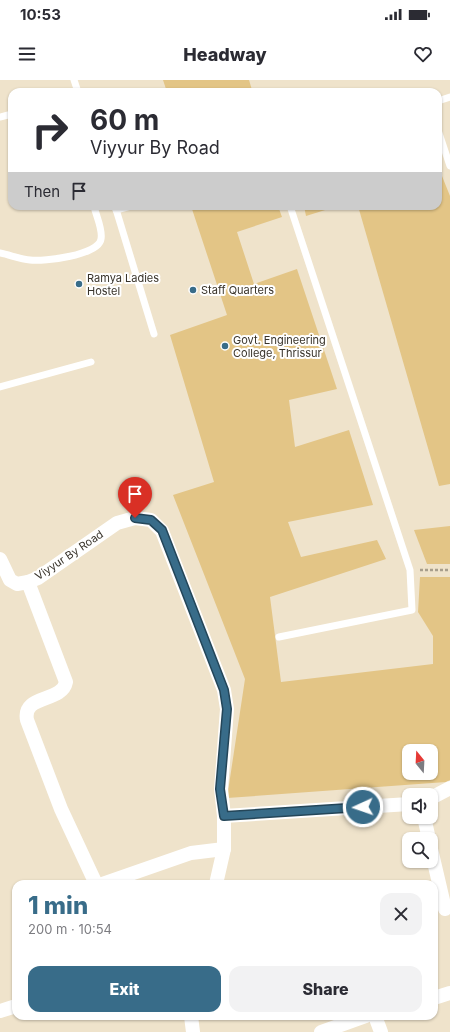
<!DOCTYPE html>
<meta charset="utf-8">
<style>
:root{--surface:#fff;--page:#f2f2f3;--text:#2b2b33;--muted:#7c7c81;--accent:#386c89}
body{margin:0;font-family:Inter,sans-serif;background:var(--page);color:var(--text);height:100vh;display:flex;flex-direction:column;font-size:15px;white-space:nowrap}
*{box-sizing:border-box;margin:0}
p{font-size:13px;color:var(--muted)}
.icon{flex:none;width:22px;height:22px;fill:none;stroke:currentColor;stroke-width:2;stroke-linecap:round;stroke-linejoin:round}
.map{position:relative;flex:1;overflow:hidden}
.panel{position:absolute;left:12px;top:800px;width:426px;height:140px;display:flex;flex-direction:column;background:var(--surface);border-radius:12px;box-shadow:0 1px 3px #0004}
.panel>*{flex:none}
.top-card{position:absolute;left:8px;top:8px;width:434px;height:122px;border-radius:12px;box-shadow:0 1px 3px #0004;background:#fff;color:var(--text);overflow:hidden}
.needle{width:26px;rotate:342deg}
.fabs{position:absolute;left:402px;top:664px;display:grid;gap:8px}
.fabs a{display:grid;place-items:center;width:36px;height:36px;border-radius:8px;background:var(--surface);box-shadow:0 1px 3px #0004;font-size:20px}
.pin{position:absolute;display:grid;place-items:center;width:34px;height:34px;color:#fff;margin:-41px -17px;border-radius:50% 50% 50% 0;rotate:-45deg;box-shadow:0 0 4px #0007}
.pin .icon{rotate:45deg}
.me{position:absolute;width:44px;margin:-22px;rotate:267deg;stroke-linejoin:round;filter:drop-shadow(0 0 3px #0008)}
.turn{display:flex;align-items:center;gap:14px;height:84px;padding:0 16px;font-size:18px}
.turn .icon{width:52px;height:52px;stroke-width:2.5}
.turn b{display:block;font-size:28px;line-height:34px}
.then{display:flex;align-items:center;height:38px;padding:0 16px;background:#0003;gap:8px;font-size:15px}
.round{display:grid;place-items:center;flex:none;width:42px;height:42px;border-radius:12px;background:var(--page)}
.overview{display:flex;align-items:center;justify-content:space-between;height:68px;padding:0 16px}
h1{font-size:24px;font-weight:800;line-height:30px;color:var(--accent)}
.button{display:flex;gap:8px;margin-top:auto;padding:8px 16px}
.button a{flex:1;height:46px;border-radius:12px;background:var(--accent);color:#fff;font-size:16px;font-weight:800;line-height:46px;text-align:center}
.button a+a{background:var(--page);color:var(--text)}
.status{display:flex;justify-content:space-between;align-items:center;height:28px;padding:0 20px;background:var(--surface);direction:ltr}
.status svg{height:11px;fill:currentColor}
header{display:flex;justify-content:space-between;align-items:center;height:52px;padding:0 16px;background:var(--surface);font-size:18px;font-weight:800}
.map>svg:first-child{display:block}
</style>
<div class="status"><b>10:53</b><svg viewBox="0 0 49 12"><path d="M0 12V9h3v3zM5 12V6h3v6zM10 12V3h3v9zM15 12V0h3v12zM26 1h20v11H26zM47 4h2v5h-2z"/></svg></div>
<header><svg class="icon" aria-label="menu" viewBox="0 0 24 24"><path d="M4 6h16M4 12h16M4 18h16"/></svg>Headway<svg class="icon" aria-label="heart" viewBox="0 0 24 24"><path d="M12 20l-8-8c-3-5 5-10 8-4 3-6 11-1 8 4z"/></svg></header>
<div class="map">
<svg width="450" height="952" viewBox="0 0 450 952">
<rect width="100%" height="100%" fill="#efe3cb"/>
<g fill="#e3c586" fill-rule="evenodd">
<polygon points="163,0 249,0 252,10 246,12 167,12"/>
<polygon points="438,86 450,116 450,404 439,406 358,126 438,126"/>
<path d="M 191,126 L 278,126 L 282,137 L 237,152 L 254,204 L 297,189 L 337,309 L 289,320 L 295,367 L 349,350 L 373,425 L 288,442 L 301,477 L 377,460 L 386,479 L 270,517 L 281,602 L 433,584 L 433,556 L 418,532 L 420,497 L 450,497 L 450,700 L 446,702 L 227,718 L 245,599 L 173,415 L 214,402 L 170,255 L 227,235 ZM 409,671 L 431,671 L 431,693 L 409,693 Z"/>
<polygon points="304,126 338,126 306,136"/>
<polygon points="450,446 450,484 427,484 414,450"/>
</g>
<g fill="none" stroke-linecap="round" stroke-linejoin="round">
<polyline stroke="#a79e8c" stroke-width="2.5" stroke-dasharray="3 2" stroke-linecap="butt" points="420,490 450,490"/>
<g stroke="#fff" stroke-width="7">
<polyline points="74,0 78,12"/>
<polyline points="438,21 450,17"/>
<polyline points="0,37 12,34"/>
<polyline points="438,50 450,86"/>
<polyline points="115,126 154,254"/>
<polyline points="116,130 131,126"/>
<path d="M 0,173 C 10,175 20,179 30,180 C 44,182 99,175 101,159 C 103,149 96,136 94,126"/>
<polyline points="0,307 91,282"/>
<polyline points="279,557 412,530 410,490 290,126"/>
</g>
<g stroke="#fff" stroke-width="14">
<polyline points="0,479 10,500 17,504 28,502 38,498 117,443 135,438 151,440 162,451 224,610 227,629 221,709 224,736 224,769 216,804"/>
<path d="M 28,502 L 66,602 C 62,623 22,614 27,640 L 61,729 L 96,804"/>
<polyline points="431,718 450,708"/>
<polyline points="224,736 409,724"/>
<polyline points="424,737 429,759"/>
<polyline points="431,769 445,829"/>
<polyline points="102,804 191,773 224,769"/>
<polyline points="434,918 450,913"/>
<polyline points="0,931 16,926"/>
<polyline points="191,936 193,952"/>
<polyline points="375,936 381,952"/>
<polyline points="321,952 366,936"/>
</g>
</g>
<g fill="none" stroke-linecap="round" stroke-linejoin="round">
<defs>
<polyline id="route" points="135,438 151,440 162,450 224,610 227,629 220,709 224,736 363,727"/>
</defs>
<use href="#route" stroke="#244659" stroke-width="10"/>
<use href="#route" stroke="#386c89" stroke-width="7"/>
</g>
<g fill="#386c89" stroke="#fff" stroke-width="1.5">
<circle cx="79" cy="204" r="4"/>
<circle cx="193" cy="210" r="4"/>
<circle cx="225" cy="266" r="4"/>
</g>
<g text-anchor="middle" stroke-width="4" stroke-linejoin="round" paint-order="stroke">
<g font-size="11" fill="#38332a" stroke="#fff" text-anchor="start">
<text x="87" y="202">Ramya Ladies<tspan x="87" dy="13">Hostel</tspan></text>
<text x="201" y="214">Staff Quarters</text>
<text x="233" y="264">Govt. Engineering<tspan x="233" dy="13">College, Thrissur</tspan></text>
</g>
<g font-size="11" fill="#38332a" stroke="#fff">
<text transform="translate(69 475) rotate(-34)" y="4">Viyyur By Road</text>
</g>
</g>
</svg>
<div class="fabs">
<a><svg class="needle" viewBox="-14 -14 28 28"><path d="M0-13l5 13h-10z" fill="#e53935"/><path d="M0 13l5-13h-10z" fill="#7c7c81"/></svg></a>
<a><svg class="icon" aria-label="sound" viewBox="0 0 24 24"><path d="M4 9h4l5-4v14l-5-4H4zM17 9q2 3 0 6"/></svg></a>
<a><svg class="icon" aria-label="search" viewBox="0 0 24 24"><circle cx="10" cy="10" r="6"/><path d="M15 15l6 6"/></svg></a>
</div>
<div class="pin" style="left:135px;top:438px;background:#d93025"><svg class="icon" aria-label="arrive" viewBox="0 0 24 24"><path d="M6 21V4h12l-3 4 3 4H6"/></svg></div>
<svg class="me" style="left:363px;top:727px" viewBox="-20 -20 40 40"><circle r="17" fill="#386c89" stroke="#fff" stroke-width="3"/><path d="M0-11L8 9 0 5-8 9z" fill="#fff"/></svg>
<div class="top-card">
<div class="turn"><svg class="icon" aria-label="right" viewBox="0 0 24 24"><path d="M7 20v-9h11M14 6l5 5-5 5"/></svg><div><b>60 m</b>Viyyur By Road</div></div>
<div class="then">Then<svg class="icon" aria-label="arrive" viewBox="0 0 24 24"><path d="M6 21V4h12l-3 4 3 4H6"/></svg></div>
</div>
<section class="panel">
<div class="overview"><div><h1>1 min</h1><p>200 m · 10:54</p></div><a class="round"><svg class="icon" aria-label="close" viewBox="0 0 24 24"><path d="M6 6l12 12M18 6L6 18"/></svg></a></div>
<div class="button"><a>Exit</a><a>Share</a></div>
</section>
</div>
